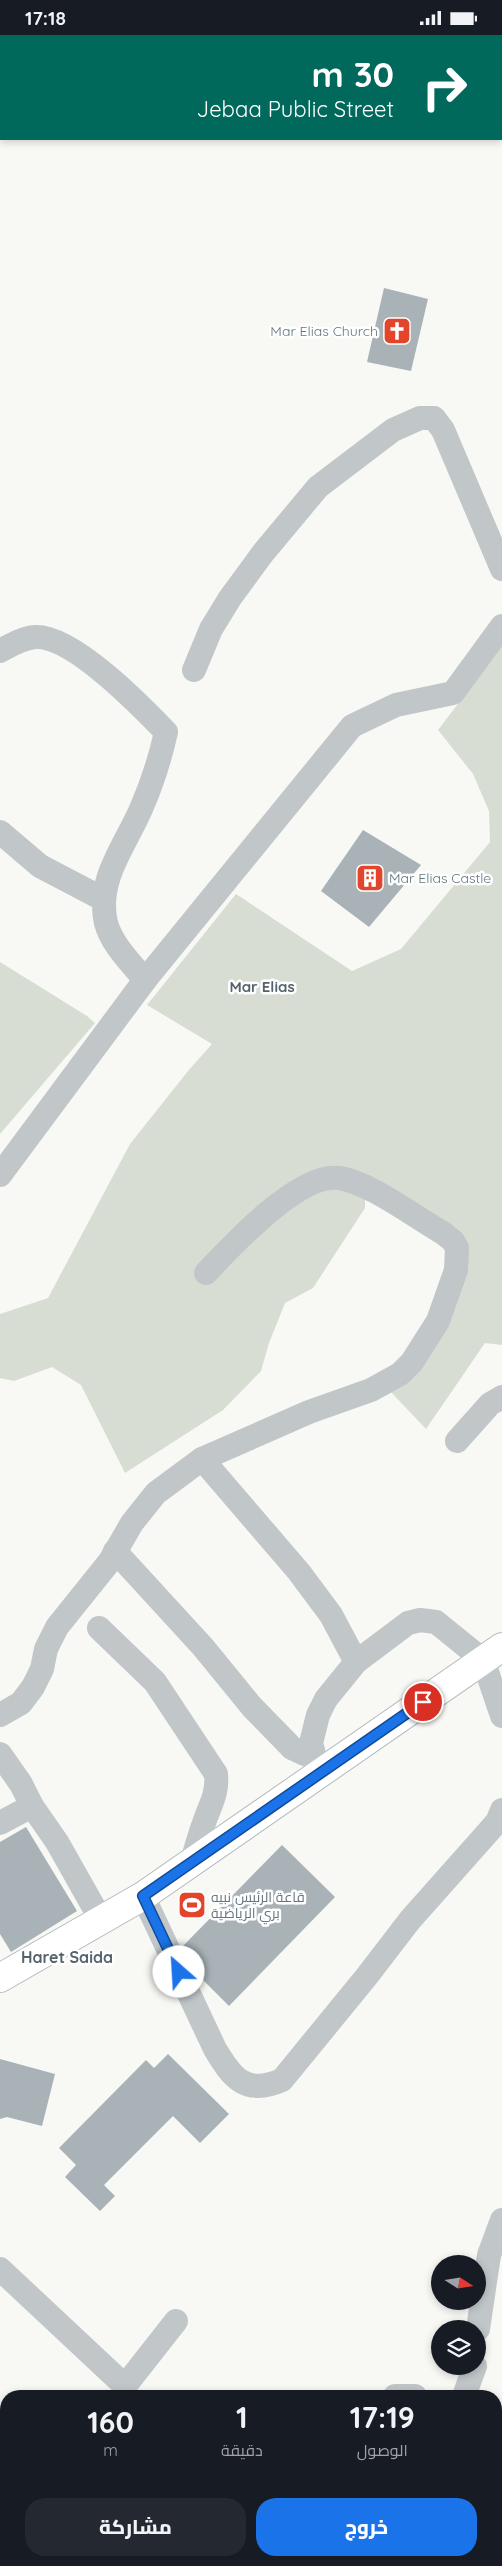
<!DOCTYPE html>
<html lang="ar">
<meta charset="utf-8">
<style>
:root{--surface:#171b24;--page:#242831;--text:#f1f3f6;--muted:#9ea1a6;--accent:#1a73e8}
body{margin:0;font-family:Quicksand,Cairo,sans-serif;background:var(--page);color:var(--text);direction:rtl;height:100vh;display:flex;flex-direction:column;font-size:19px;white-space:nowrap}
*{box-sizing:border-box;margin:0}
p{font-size:16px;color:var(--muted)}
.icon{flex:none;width:28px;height:28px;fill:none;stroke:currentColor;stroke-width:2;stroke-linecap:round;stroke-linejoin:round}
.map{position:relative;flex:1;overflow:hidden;direction:ltr}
.sheet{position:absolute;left:0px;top:2355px;width:502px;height:176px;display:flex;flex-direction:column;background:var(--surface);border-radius:20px 20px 0 0;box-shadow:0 2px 8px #0003;direction:rtl}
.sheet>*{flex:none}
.banner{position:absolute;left:0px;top:0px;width:502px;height:105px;box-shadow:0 2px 8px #0003;direction:rtl;background:#00695c;color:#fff;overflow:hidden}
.needle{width:32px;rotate:102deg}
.controls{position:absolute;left:431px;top:2220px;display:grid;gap:10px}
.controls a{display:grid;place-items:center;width:55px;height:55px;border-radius:50%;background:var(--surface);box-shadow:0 2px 8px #0003;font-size:25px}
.pin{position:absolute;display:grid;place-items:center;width:42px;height:42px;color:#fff;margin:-21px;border:2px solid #fff;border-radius:50%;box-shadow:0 1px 5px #0007}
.me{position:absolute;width:55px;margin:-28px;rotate:334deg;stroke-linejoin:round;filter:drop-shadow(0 0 4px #0008)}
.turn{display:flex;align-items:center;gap:18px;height:105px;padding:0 25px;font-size:22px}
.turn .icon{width:65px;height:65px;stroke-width:2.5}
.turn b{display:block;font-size:35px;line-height:42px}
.eta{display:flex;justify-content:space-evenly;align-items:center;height:85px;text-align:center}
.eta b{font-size:30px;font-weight:800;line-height:35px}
.button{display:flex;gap:10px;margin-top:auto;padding:10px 25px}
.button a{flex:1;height:58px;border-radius:20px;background:var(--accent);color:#fff;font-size:20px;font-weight:800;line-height:58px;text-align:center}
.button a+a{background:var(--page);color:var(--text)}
.status{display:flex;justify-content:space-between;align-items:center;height:35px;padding:0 25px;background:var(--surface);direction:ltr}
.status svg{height:14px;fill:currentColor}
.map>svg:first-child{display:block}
</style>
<div class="status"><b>17:18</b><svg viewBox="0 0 49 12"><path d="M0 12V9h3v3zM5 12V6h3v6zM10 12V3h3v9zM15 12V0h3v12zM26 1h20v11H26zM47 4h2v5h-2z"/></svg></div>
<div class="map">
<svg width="502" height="2531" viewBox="0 0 502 2531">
<rect width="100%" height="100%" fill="#f8f8f5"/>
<g fill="#d8ddd4">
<polygon points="502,611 502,1310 485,1308 426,1394 390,1356 445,1282 453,1197 365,1146 365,1173 313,1253 285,1268 269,1308 261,1336 223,1375 125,1438 81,1350 52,1332 14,1346 0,1343 0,1279 48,1263 130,1109 188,1036 212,1009 147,970 236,859 352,936 401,914 490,807 489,776 473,739 438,695"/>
<polygon points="0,927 87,981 95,988 0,1099"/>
</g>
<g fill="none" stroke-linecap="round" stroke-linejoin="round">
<g stroke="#b8c6c9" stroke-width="5">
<polyline points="496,2404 502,2402"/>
<polyline points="97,2531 102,2525"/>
</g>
</g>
<g fill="#a8b2b7">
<polygon points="384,253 428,264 411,336 367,327"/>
<polygon points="363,795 421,830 369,892 321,856"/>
<polygon points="26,1792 77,1876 11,1917 0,1899 0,1807"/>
<polygon points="282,1810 335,1862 229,1971 194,1936 182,1912"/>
<polygon points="168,2019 229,2079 200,2108 173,2081 104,2150 115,2161 100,2176 65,2142 76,2130 59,2113 146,2025 154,2033"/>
<polygon points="0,2024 55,2039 42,2091 7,2082 0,2084"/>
</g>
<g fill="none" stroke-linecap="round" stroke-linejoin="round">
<defs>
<polyline id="major" points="0,1943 143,1861 502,1612"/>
</defs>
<use href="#major" stroke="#b3b9bc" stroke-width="30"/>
<g stroke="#c1c6c9" stroke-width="24">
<polyline points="457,0 458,1"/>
<polyline points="501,50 502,51"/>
<path d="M 0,616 C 11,610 22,603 35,602 C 72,600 141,671 166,697 C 160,724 152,749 141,774 C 125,811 96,845 106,888 C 112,910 131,928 145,945"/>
<polyline points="194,635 211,594 230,563 263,518 318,452 393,395 420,383 434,383 443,395 502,534"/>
<polyline points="0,797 40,831 103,864"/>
<polyline points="0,1140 145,945 352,691 396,670 453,658 502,591"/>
<polyline points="457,1406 490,1369 502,1362"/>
<polyline points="202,1424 299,1537 331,1580 356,1627"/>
<polyline points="115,1516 203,1612 252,1672 292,1713 305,1719 313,1720"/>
<path d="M 99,1593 L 155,1647 L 216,1739 C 218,1759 210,1770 204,1788 C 199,1801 196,1814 192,1826"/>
<path d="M 0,1680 L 21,1668 L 33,1652 L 42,1634 L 46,1614 L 57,1592 L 110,1526 L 132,1488 L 156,1458 L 202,1424 L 309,1377 L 371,1355 L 400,1339 L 412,1327 L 438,1286 L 456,1235 L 457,1213 L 453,1206 L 443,1198 C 415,1182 369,1147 339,1143 C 300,1137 232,1210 206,1238"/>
<polyline points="0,1719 21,1749 32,1771"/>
<polyline points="319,1738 311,1708 318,1680 326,1664 356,1627 408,1588 420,1585 436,1587 483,1625 502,1681"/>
<polyline points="0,1788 32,1771 57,1807 101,1885"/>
<path d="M 143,1861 L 215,2014 C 232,2043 246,2061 282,2045 L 367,1941 L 410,1885 L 497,1787 L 502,1775"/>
<polyline points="0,2234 125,2351 176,2286"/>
<polyline points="478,2294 489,2220 502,2185"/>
<polyline points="395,2361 415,2361"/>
<polyline points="464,2361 475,2331"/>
<polyline points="0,2423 6,2430"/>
<polyline points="0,2505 6,2496"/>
<polyline points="339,2531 342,2525"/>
</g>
<use href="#major" stroke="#fff" stroke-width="28"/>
</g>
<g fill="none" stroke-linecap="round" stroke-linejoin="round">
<defs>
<polyline id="route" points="179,1937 143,1861 423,1667"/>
</defs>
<use href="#route" stroke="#114b97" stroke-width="12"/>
<use href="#route" stroke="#1a73e8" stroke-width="9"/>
</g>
<defs>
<symbol id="church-square" viewBox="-11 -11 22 22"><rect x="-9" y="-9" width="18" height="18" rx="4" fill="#e2452b" stroke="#fff"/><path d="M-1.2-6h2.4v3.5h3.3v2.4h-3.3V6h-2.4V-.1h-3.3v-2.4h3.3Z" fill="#fff"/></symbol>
<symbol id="building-square" viewBox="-11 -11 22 22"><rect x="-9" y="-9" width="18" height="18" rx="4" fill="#e2452b" stroke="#fff"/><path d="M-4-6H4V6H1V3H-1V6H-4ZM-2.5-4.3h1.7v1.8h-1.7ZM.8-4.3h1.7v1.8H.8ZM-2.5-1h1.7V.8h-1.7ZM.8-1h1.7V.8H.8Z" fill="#fff"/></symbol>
<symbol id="stadium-square" viewBox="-11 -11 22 22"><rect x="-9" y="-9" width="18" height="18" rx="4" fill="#e2452b" stroke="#fff"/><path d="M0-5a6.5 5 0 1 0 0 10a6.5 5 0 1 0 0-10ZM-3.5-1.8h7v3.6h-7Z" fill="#fff"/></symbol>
</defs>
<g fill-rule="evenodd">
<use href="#church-square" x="381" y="280" width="32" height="32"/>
<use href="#building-square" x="354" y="827" width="32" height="32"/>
<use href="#stadium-square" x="176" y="1854" width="32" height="32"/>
</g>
<g text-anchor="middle" stroke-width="5" stroke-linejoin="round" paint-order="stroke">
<g font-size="14" fill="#637680" stroke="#fff" text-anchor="start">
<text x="378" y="301" text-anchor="end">Mar Elias Church</text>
<text x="389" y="848">Mar Elias Castle</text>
<text x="211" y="1867">قاعة الرئيس نبيه<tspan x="211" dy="16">بري الرياضية</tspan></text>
</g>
<g font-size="15" font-weight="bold" fill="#55636b" stroke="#fff">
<text x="262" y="957">Mar Elias</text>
</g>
<g font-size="16" font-weight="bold" fill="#55636b" stroke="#fff">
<text x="67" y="1928">Haret Saida</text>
</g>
</g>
</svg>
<div class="controls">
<a><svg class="needle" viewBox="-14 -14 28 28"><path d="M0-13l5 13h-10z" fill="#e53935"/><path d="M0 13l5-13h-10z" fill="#9ea1a6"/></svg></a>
<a><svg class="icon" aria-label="layers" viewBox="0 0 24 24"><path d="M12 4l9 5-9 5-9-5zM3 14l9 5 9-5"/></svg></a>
</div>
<div class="pin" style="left:423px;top:1667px;background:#d93025"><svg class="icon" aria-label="arrive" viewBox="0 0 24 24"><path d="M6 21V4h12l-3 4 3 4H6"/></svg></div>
<svg class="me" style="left:179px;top:1937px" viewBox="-20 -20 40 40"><circle r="19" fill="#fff"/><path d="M0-13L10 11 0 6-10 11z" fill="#1a73e8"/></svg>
<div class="banner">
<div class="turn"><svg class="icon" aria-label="right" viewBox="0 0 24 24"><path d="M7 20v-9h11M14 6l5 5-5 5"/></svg><div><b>30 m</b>Jebaa Public Street</div></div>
</div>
<section class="sheet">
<div class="eta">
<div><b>17:19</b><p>الوصول</p></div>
<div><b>1</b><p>دقيقة</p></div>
<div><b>160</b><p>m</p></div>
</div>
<div class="button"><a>خروج</a><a>مشاركة</a></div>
</section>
</div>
